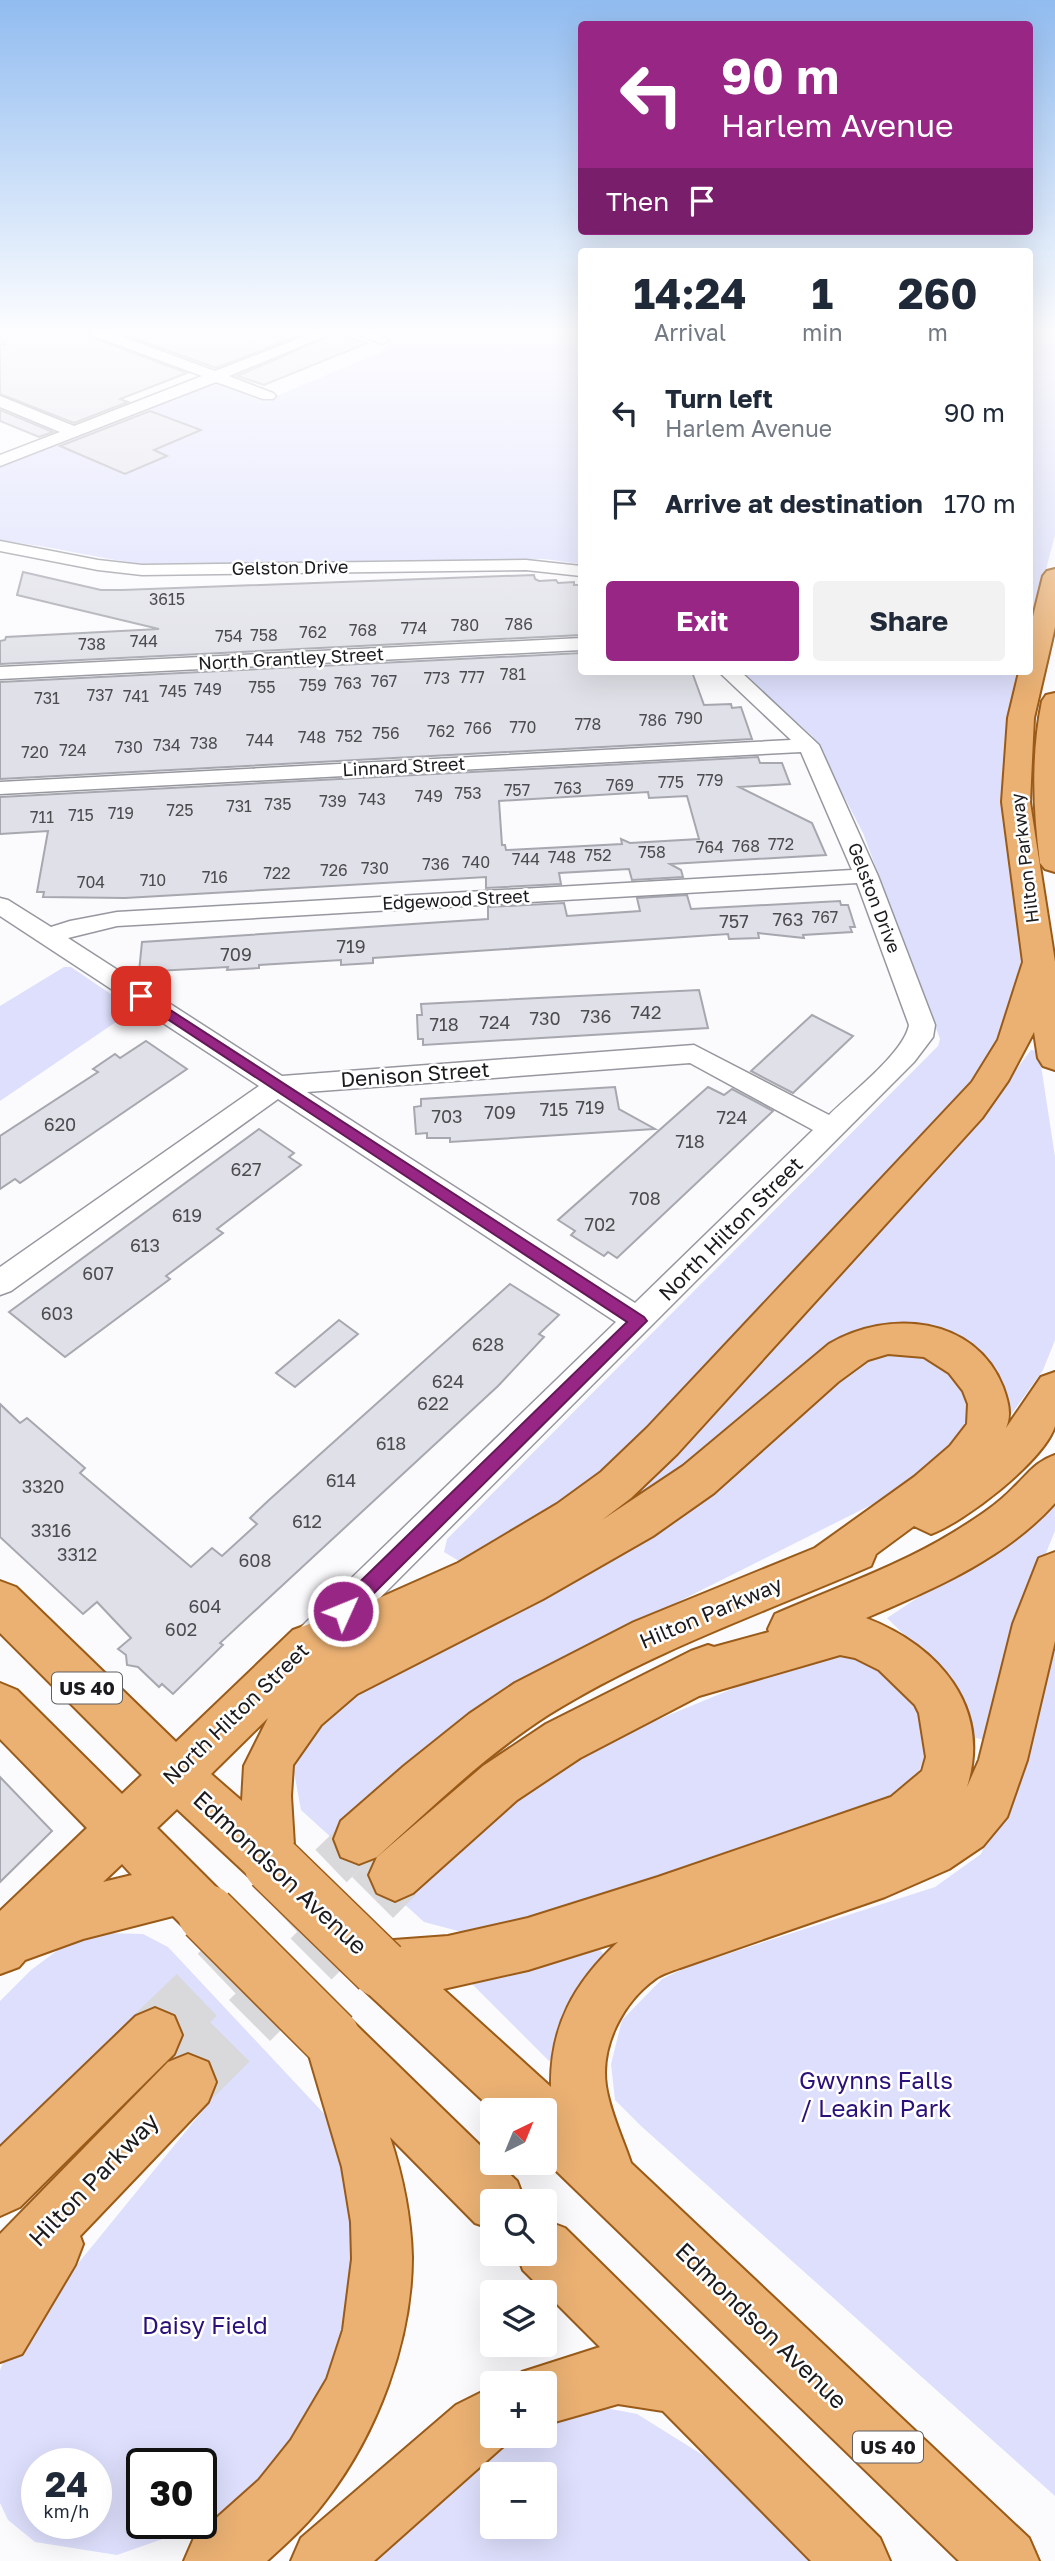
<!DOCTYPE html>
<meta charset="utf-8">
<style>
:root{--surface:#fff;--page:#f2f2f3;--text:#1f2937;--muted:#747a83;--accent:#972685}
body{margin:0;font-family:"Golos Text",sans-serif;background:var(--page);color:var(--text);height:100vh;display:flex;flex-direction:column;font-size:26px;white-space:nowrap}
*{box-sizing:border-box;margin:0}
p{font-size:23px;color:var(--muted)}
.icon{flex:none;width:38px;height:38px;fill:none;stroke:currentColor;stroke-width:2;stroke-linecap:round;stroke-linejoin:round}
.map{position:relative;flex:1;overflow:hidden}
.drawer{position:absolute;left:578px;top:248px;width:455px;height:427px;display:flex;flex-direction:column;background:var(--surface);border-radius:7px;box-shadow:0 7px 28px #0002}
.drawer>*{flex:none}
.banner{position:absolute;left:578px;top:21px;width:455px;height:214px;border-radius:7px;box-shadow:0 7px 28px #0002;background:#972685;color:#fff;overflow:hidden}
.needle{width:46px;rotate:43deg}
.controls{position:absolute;left:480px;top:2098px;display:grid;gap:14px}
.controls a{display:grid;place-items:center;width:77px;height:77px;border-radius:7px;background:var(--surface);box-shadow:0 7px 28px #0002;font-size:35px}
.speed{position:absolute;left:21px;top:2448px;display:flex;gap:14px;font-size:35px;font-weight:700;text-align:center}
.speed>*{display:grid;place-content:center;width:91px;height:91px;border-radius:50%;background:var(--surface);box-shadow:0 7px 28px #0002;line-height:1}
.speed small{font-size:18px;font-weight:400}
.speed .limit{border:4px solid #111;border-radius:10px;background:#fff;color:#111}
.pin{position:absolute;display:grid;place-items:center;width:60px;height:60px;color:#fff;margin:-30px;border-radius:14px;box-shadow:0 4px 10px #0006}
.me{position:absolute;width:77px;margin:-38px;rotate:46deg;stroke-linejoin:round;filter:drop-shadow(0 0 5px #0008)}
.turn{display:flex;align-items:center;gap:24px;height:147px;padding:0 28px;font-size:32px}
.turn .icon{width:91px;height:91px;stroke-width:2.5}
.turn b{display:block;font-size:49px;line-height:60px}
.then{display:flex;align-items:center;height:66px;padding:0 28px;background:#0003;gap:14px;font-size:26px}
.eta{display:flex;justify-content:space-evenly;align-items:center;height:119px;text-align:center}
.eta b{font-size:42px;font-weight:700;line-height:49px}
.cta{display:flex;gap:14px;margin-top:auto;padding:14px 28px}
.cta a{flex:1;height:80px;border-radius:7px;background:var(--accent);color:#fff;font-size:28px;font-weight:700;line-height:80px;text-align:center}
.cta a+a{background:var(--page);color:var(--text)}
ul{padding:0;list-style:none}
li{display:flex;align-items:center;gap:21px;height:91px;padding:0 28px}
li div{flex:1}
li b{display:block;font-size:26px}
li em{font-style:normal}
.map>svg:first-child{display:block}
</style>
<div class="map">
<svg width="1055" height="2561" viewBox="0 0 1055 2561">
<rect width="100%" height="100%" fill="#fbfbfe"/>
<g fill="#dddffc" fill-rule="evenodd">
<path d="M 384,333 L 581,333 L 581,564 L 544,559 L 152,565 C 101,560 51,545 0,541 L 0,465 L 215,382 L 267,400 L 382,352 L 388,347 Z"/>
<polygon points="1029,333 1055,333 1055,535 1029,634"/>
<path d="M 742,672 L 1019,672 L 1010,708 L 1003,787 L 1021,958 C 1017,997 1005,1035 986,1070 L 634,1445 L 548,1512 L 470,1560 L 459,1561 L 444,1552 L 447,1539 L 938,1046 L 940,1039 L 863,833 L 813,737 Z"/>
<polygon points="64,967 71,967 124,1003 132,1011 0,1101 0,1006"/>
<polygon points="1031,1050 1037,1051 1040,1059 1055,1157 1055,1340 1043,1370 1003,1426 957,1338 903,1323 869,1326 821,1354 630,1510 618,1502 987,1108"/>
<polygon points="896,1346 934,1356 968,1387 973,1423 957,1448 901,1490 498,1692 361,1801 431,1873 531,1781 570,1756 802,1660 836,1653 879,1662 917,1695 931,1739 916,1779 873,1809 473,1935 424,1922 301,1810 292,1761 309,1720 847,1365"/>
<polygon points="1055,1497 1055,1531 1022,1611 990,1742 970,1736 948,1678 887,1618 1014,1534"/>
<polygon points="1055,1608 1055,2496 641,2126 615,2100 611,2064 622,2020 662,1979 687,1967 935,1887 981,1854 995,1820"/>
<path d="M 107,1933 L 143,1934 L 168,1947 L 330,2120 L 355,2188 L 361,2252 L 338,2371 L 293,2450 L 214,2521 L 117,2555 L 35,2542 L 8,2520 L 0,2503 L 0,2370 L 10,2347 L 217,2093 L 146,2004 L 0,2151 L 0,2001 L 31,1970 L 66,1944 ZM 37,2464 L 96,2464 L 96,2524 L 37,2524 ZM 142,2464 L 201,2464 L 201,2524 L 142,2524 Z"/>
<polygon points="589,1936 605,1956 558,2057 549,2061 462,1974"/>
<path d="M 595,2406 L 637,2414 L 706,2457 L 808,2561 L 360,2561 L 503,2436 L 544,2436 L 544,2416 ZM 492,2474 L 544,2474 L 544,2527 L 492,2527 Z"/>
</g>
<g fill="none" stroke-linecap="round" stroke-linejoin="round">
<polyline stroke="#8394b9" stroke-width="6" points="1029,619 1055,624"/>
</g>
<g fill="#e0e1e8" stroke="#a7a7af" stroke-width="2" fill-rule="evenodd">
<polygon points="0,333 89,333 93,338 187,373 120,399 128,402 74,423 0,394 0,345 6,344 0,341"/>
<polygon points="119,333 306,333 216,368"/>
<polygon points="336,333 367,343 264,385 237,376"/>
<polygon points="0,410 53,432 39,437 0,421"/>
<polygon points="150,411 201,430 154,450 167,456 125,474 60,446"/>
<polygon points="23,572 101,590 122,590 534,575 535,579 539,581 556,580 558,583 574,582 574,585 581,585 581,635 0,664 0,641 5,640 6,637 159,629 17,595"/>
<polygon points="581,653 581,672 692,672 704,705 731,704 732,708 741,707 752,739 0,779 0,682"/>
<path d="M 758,757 L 760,763 L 782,763 L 790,784 L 739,787 L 812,823 L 826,855 L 670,864 L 681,870 L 683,877 L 632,880 L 629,869 L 559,873 L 561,884 L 486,888 L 486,877 L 125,898 L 43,897 L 44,892 L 37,892 L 48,831 L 0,834 L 0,797 ZM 648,792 L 649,798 L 687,796 L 699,839 L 630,843 L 621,839 L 622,844 L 506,850 L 505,845 L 502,845 L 499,801 Z"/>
<polygon points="687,895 691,909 840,901 841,905 848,905 855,927 850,927 852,932 803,935 804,938 758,933 759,938 729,939 728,934 373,958 373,963 341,965 341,960 259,965 259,968 227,970 228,967 139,972 142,942 488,919 488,907 564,903 567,916 640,911 637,898"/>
<polygon points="699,990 708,1028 423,1045 423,1039 418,1039 417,1015 422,1015 421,1004"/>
<polygon points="812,1015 853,1036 793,1093 751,1071"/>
<polygon points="146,1041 187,1069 20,1183 15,1179 0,1189 0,1136 98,1072 93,1069 115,1054 120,1058"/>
<polygon points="615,1087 619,1109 655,1129 450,1142 450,1138 427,1138 427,1133 416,1134 414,1107 421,1106 421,1099"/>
<polygon points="708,1087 724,1095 732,1089 773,1111 617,1258 608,1252 604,1256 571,1235 575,1231 558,1220"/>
<polygon points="259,1129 294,1153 289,1157 301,1165 217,1229 223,1233 166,1276 170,1279 65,1357 9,1312"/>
<polygon points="510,1284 559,1315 539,1334 544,1337 498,1386 220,1643 223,1645 173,1694 162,1684 159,1687 138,1667 127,1665 126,1655 118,1649 131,1638 97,1602 83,1614 0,1537 0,1404 20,1423 27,1418 85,1468 80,1473 191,1567 212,1548 222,1556 257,1524 250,1518 269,1500"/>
<polygon points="339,1320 358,1334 295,1387 276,1373"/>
<polygon points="0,1777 52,1831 0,1882"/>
</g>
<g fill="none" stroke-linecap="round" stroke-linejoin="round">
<polyline stroke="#d9d9dc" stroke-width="45" stroke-dasharray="45 23" stroke-linecap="butt" points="331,1866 359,1839"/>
<g stroke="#d9d9dc" stroke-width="58" stroke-dasharray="58 29" stroke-linecap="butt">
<polyline points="155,2035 333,1864"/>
<polyline points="188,2082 395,1875"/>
</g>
<defs>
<g id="minor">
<polygon points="92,333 112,333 215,371 313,333 333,333 229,376 273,393 276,396 273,399 263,399 216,382 0,466 0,455 60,432 0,407 0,396 74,426 202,376 94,336"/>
<polygon points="355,333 375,333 389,340 382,344"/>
<polygon points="0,541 98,560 142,565 526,560 581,566 581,576 526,570 142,575 98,570 0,551"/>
<polygon points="581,638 581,650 0,679 0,667"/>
<path d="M 719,672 L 741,672 L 819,745 L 878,876 L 935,1025 L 933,1037 L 914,1062 L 327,1651 L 314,1656 L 301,1651 L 296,1639 L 301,1627 L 616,1322 L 278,1099 L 11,1291 L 0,1295 L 0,1267 L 259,1086 L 0,916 L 0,898 L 8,900 L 51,927 L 70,921 L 117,912 L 852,870 L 801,752 L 0,794 L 0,782 L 791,740 ZM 857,883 L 909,1025 C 904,1053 850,1094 829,1115 L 694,1045 L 282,1076 L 68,938 L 117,926 ZM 690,1063 L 813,1130 L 635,1303 L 307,1092 Z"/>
</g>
<g id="primary">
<path d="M 1055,569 L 1055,627 L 1034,718 L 1030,802 L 1055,962 L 1055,1070 L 1043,1066 L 1038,1058 L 1034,1032 L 1008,1081 L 982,1118 L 677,1454 L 631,1498 L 602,1520 L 683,1466 L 829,1344 C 888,1309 975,1316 1003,1387 C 1008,1401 1012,1414 1006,1428 L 1041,1377 L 1055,1372 C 1055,1386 1055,1414 1055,1426 C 1044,1461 964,1522 931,1534 L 914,1526 L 876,1554 L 871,1566 C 762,1613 649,1652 548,1715 C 486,1755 432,1807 377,1857 L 359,1864 L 341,1857 L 334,1839 L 341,1821 L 404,1766 L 469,1714 L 515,1683 L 634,1622 L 815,1548 L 914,1477 L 950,1446 L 967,1424 L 968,1404 L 963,1391 L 949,1373 L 924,1357 L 888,1354 L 868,1360 L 838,1382 L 714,1493 L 653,1536 L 543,1599 L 357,1694 L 321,1725 L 293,1765 L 291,1796 L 295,1861 L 288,1879 L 270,1886 L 252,1879 L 177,1809 L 157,1828 L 225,1896 L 233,1914 L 225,1932 L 207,1940 L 189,1932 L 173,1916 L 83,1939 L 25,1960 L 19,1967 L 0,1974 L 0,1911 L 87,1828 L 0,1739 L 0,1683 L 17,1690 L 122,1794 L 142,1775 L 0,1633 L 0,1581 L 16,1587 L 176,1742 L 293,1630 L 377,1599 L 458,1563 L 557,1504 L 601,1472 L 647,1428 L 972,1082 L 998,1040 L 1023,962 L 1002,802 L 1008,718 L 1019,672 L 1029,672 L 1029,633 L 1043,576 L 1047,571 ZM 268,1718 L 244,1766 L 242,1801 L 211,1774 ZM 122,1864 L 132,1875 L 103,1882 Z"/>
<path d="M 1055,693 L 1055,872 L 1045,869 L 1040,863 C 1033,808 1031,755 1042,701 L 1046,695 Z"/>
<path d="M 1055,1455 L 1055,1503 C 1005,1559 933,1589 866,1618 C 938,1646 992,1706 967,1787 L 979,1760 L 1013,1624 L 1039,1558 L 1055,1552 L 1055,1641 L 1027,1760 L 1007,1817 L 983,1846 L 949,1869 L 885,1897 L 680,1968 C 672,1971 662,1974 655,1979 C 623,2002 600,2046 606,2086 C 610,2112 623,2139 631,2163 L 1029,2538 L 1039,2561 L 959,2561 L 544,2159 L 544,2110 L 493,2110 L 361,1987 L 353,1968 L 361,1949 L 380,1941 L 448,1936 L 528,1918 L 658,1877 L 891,1797 L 922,1771 L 926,1757 L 919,1713 L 915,1705 L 879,1670 L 855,1658 L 840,1655 L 699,1696 L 580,1758 L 517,1800 L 413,1893 L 395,1901 L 377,1893 L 369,1875 L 377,1857 L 483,1766 L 546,1724 L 691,1651 L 708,1645 L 714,1647 L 769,1632 L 768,1629 L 775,1614 C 835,1588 899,1566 954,1532 C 975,1519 997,1505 1014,1487 C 1029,1473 1035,1462 1055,1455 ZM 618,1942 C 574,1983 550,2026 551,2087 L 443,1989 L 528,1970 Z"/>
<polygon points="155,2008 174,2016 182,2035 174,2054 20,2207 0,2216 0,2147 136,2016"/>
<path d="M 331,2011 L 350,2019 L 492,2157 L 492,2163 L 498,2163 L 517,2181 L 525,2202 L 492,2202 L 492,2229 L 475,2223 L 390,2137 C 403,2177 411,2216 412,2257 C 412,2341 377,2434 326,2500 C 309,2523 288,2542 267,2561 L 184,2561 L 194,2538 L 259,2480 L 291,2440 L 327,2379 L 343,2330 L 352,2259 L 351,2222 L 342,2167 L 304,2038 L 312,2019 Z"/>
<polygon points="188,2054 208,2062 216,2082 208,2102 80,2236 83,2244 75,2265 22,2354 0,2362 0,2234 168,2062"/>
<polygon points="544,2220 565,2228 880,2538 890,2561 811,2561 663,2411 618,2404 544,2425 544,2384 517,2384 522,2372 600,2347 523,2270 517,2254 544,2254"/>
<polygon points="492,2387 492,2436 516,2436 500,2449 374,2561 291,2561 301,2538 456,2405"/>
</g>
</defs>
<use href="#minor" stroke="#97989f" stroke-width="3"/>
<use href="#primary" stroke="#9a5b18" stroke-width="4"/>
<use href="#minor" fill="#fff" fill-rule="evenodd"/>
<use href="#primary" fill="#ebb173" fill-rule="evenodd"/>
<defs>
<polyline id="primary-bridge-far1" points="270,1861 275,1866"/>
<g id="primary-bridge">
<polyline points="273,1864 380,1968"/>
<polyline points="207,1914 331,2038"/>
</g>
</defs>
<use href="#primary-bridge-far1" stroke="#9a5b18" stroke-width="48" stroke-linecap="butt"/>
<use href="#primary-bridge" stroke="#9a5b18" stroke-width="61" stroke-linecap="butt"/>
<use href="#primary-bridge-far1" stroke="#ebb173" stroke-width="45"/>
<use href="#primary-bridge" stroke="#ebb173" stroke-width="58"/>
</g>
<linearGradient id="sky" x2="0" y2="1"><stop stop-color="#91bcf0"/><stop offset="0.48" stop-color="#fdfdff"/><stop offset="1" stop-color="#fdfdff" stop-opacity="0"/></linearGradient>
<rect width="1055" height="691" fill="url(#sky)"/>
<polygon fill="#972685" stroke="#621956" stroke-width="2" points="141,991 644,1317 647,1321 350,1617 343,1619 337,1617 334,1611 337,1604 627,1322 137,999 135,996"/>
<g text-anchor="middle" stroke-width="5" stroke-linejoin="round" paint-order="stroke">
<g font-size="16" fill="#4c4c50">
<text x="167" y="605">3615</text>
<text x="519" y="630">786</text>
<text x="465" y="631">780</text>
<text x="414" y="634">774</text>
<text x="363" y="636">768</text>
<text x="313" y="638">762</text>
<text x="264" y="641">758</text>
<text x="229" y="642">754</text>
<text x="144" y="647">744</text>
<text x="92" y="650">738</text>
<text x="513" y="680">781</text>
<text x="472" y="683">777</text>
<text x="437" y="684">773</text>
<text x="384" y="687">767</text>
<text x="348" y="689">763</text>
<text x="313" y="691">759</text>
<text x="262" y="693">755</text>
<text x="208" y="695">749</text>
<text x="173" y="697">745</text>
<text x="100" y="701">737</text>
<text x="136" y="702">741</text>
<text x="47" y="704">731</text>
<text x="689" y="724">790</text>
<text x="653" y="726">786</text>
<text x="588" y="730">778</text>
<text x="523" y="733">770</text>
<text x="478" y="734">766</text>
<text x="441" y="737">762</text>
<text x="386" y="739">756</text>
<text x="349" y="742">752</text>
<text x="312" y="743">748</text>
<text x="260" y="746">744</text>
<text x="204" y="749">738</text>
<text x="167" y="751">734</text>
<text x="129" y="753">730</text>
<text x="73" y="756">724</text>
<text x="35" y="758">720</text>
<text x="710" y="786">779</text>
<text x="671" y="788">775</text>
<text x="620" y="791">769</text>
<text x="568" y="794">763</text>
<text x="517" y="796">757</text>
<text x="468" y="799">753</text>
<text x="429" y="802">749</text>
<text x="372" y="805">743</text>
<text x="333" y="807">739</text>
<text x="278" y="810">735</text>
<text x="239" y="812">731</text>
<text x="180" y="816">725</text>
<text x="121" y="819">719</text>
<text x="81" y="821">715</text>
<text x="42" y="823">711</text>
<text x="781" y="850">772</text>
<text x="746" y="852">768</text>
<text x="710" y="853">764</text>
<text x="652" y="858">758</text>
<text x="598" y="861">752</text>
<text x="562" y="863">748</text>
<text x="526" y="865">744</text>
<text x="476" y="868">740</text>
<text x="436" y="870">736</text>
<text x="375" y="874">730</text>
<text x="334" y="876">726</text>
<text x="277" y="879">722</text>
<text x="215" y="883">716</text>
<text x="153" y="886">710</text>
<text x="91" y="888">704</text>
<text x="825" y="923">767</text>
</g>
<g font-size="18" fill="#1b1b1e" stroke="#fff">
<text transform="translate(290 568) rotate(-1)" y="6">Gelston Drive</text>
<text transform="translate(291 659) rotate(-3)" y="6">North Grantley Street</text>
<text transform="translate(404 767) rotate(-3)" y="6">Linnard Street</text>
<text transform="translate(1025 858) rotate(-97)" y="6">Hilton Parkway</text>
<text transform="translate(874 898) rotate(69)" y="6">Gelston Drive</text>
<text transform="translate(456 900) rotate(-3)" y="6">Edgewood Street</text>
</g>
<g font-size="18" fill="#4c4c50">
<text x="788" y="926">763</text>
<text x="734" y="928">757</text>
<text x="351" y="953">719</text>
<text x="236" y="961">709</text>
<text x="646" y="1019">742</text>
<text x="596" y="1023">736</text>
<text x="545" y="1025">730</text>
<text x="495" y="1029">724</text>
<text x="444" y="1031">718</text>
<text x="590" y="1114">719</text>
<text x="554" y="1116">715</text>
<text x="500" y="1119">709</text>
<text x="447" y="1123">703</text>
<text x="732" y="1124">724</text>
<text x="60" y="1131">620</text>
<text x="690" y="1148">718</text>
<text x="246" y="1176">627</text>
<text x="645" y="1205">708</text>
<text x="187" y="1222">619</text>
<text x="600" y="1231">702</text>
<text x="145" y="1252">613</text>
<text x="98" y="1280">607</text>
<text x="57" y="1320">603</text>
<text x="488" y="1351">628</text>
<text x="448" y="1388">624</text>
<text x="433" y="1410">622</text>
<text x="391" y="1450">618</text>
<text x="341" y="1487">614</text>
<text x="43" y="1493">3320</text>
<text x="307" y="1528">612</text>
<text x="51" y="1537">3316</text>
<text x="77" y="1561">3312</text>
<text x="255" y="1567">608</text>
<text x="205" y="1613">604</text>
<text x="181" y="1636">602</text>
</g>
<g fill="#fff" stroke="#5f5f62" stroke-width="2">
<rect x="52" y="1672.5" width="70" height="31" rx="5"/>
<rect x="853" y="2431.5" width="70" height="31" rx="5"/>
</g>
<g font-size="19" font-weight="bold" fill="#1b1b1e">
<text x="87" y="1695">US 40</text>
<text x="888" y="2454">US 40</text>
</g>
<g font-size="21" fill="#1b1b1e" stroke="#fff">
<text transform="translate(415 1075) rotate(-4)" y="7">Denison Street</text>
<text transform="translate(731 1229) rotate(-45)" y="7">North Hilton Street</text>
<text transform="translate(711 1613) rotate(-23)" y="7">Hilton Parkway</text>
<text transform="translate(236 1714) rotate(-44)" y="7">North Hilton Street</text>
</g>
<g font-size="24" fill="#1b1b1e" stroke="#fff">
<text transform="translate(280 1873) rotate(43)" y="8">Edmondson Avenue</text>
<text transform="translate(94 2180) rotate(-46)" y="8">Hilton Parkway</text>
<text transform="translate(761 2326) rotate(44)" y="8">Edmondson Avenue</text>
</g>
<g font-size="24" fill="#2b1079" stroke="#fff">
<text x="876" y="2089">Gwynns Falls<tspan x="876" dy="28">/ Leakin Park</tspan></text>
<text x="205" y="2334">Daisy Field</text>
</g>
</g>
</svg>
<div class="controls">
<a><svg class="needle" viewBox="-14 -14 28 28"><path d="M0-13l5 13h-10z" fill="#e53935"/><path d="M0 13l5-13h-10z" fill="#747a83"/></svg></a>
<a><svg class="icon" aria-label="search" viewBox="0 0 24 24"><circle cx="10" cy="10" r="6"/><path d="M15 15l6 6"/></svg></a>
<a><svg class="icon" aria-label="layers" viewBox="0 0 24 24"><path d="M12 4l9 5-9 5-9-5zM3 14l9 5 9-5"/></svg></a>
<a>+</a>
<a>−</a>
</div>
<div class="speed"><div>24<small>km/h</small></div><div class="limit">30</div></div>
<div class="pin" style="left:141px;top:996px;background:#d93025"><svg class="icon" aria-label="arrive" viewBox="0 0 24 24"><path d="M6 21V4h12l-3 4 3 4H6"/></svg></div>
<svg class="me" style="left:343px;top:1611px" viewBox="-20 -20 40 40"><circle r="17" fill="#972685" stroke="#fff" stroke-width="3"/><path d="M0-11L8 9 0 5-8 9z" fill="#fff"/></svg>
<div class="banner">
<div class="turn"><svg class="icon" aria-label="left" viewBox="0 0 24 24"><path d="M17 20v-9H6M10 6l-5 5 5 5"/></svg><div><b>90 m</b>Harlem Avenue</div></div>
<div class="then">Then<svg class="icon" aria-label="arrive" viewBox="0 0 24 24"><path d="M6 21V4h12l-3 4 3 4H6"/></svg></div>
</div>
<section class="drawer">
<div class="eta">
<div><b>14:24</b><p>Arrival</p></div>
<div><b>1</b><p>min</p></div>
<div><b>260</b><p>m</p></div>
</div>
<ul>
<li><svg class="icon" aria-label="left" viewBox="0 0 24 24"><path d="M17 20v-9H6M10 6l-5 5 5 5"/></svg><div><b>Turn left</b><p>Harlem Avenue</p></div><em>90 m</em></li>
<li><svg class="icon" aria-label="arrive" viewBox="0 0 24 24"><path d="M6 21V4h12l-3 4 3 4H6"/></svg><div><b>Arrive at destination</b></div><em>170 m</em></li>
</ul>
<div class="cta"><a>Exit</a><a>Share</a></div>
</section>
</div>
